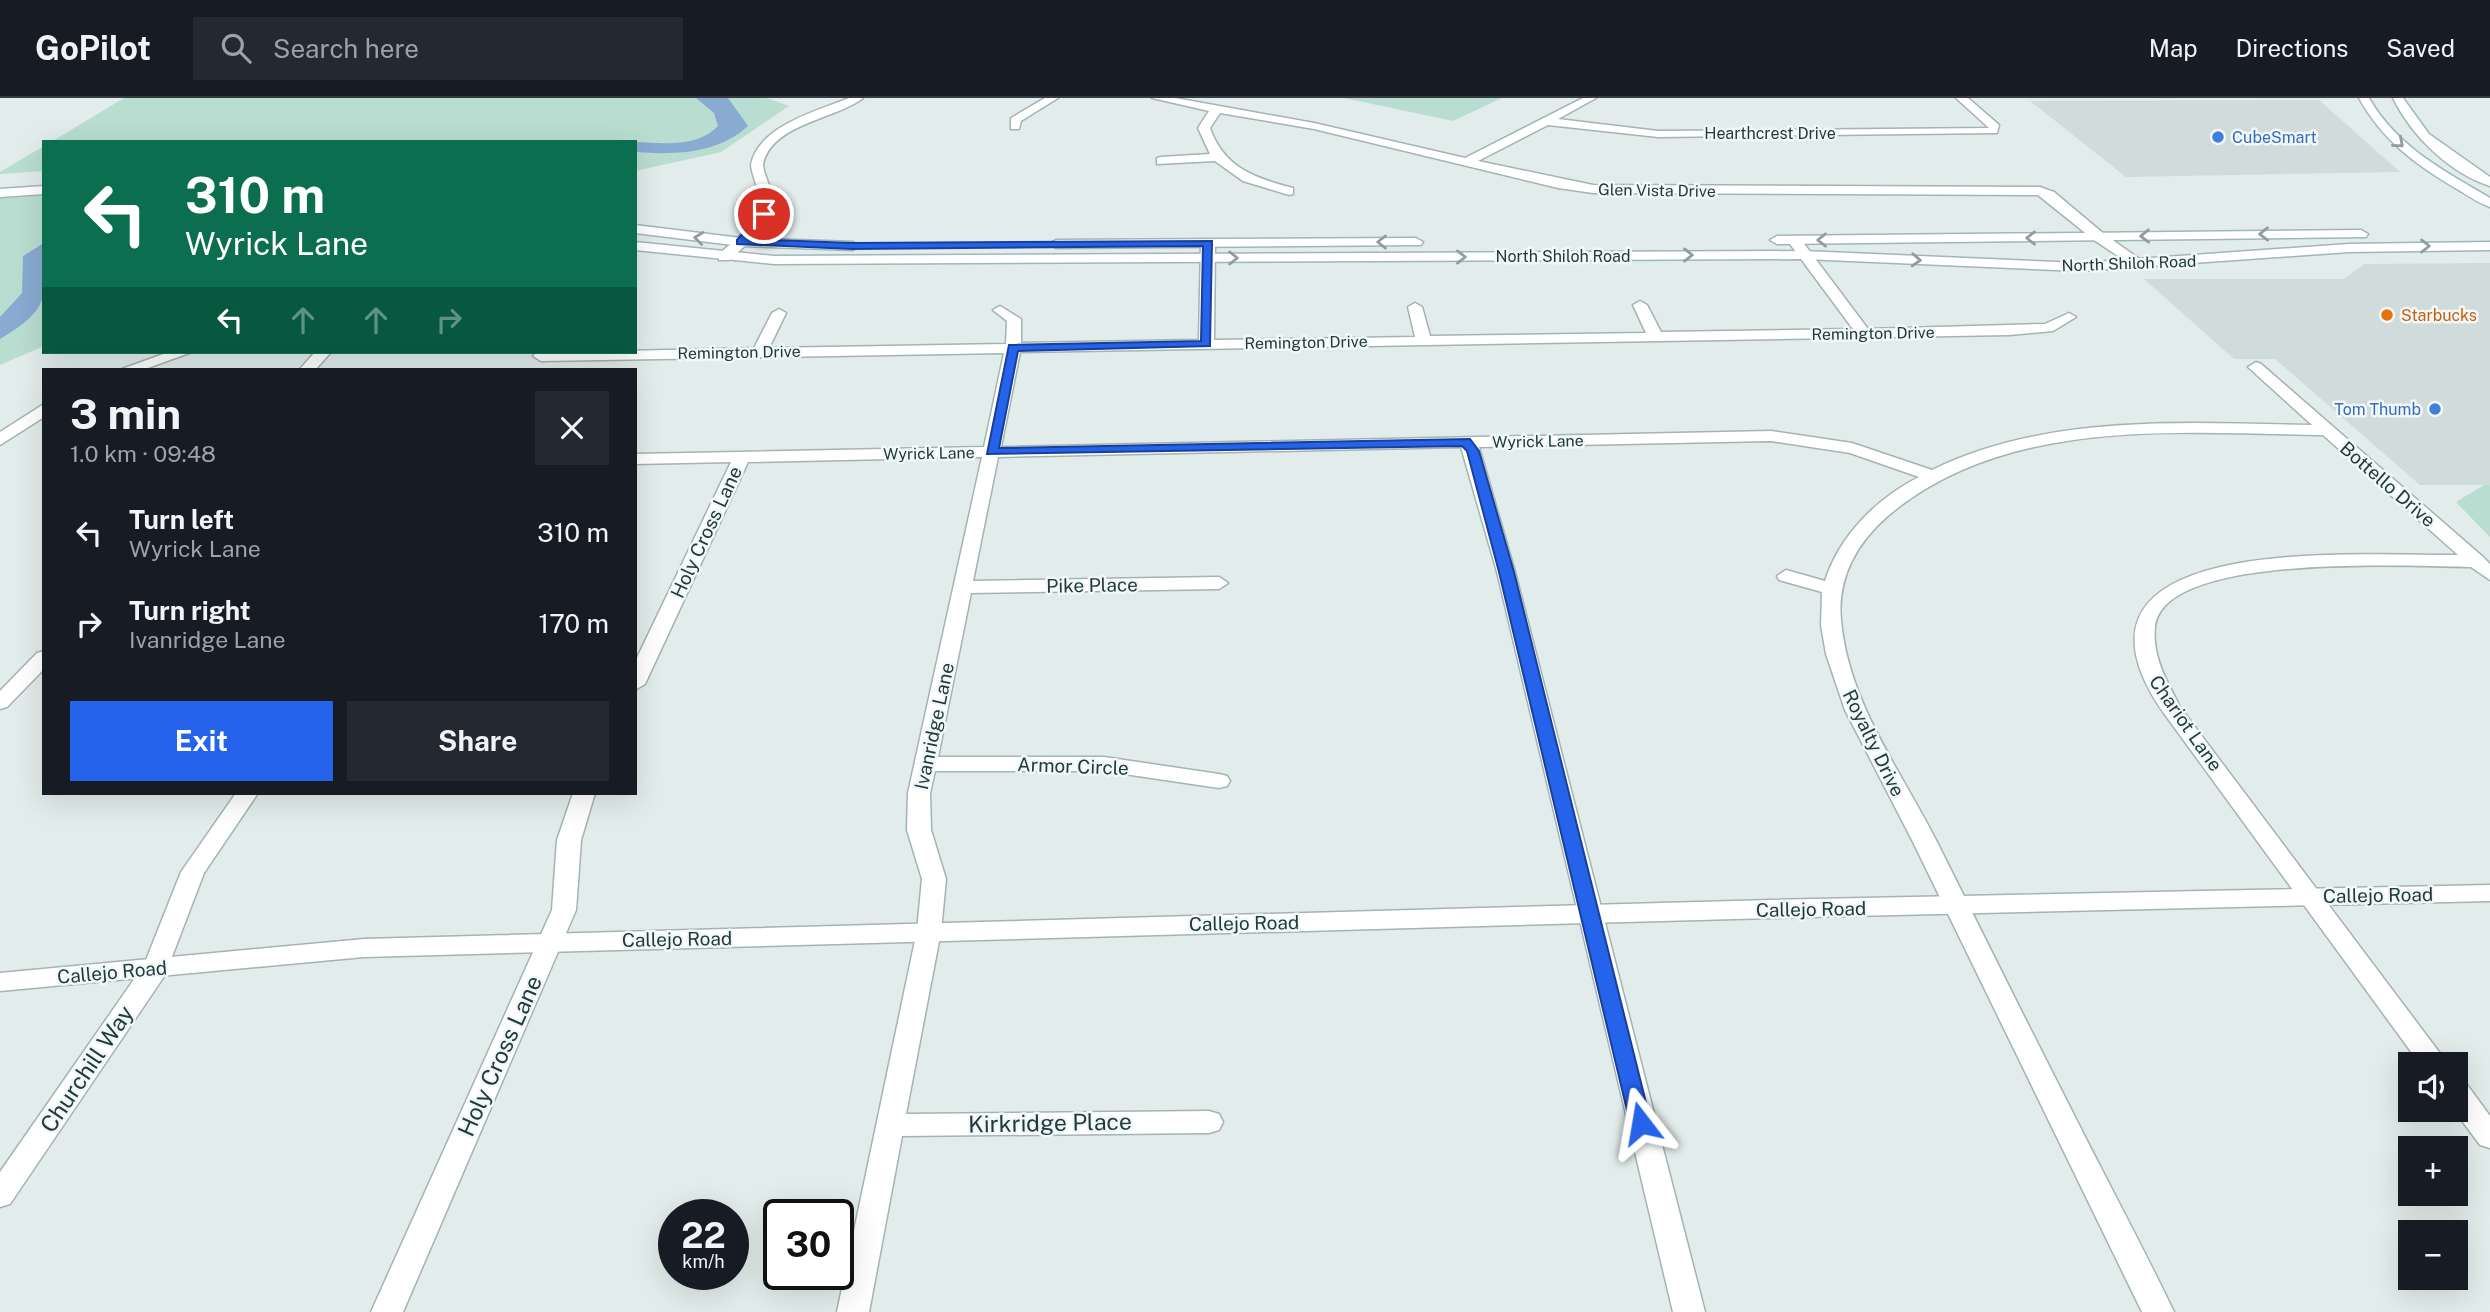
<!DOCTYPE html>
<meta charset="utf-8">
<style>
:root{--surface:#171b24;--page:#242831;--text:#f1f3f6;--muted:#9ea1a6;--line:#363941;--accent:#2563eb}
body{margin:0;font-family:"Public Sans",sans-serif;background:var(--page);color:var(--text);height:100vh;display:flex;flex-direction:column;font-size:26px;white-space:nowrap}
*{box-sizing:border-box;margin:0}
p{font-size:23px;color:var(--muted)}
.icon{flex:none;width:38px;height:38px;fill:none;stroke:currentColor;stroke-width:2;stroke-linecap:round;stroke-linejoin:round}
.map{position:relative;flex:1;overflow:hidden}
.side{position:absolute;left:42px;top:270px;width:595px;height:427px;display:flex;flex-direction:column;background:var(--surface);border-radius:0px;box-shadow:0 7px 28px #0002}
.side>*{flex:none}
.guide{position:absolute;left:42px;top:42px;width:595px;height:214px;border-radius:0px;box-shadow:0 7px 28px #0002;background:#0b6e4f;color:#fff;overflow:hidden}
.tools{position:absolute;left:2398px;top:954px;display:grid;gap:14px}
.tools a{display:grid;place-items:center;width:70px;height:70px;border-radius:0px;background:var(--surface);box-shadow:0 7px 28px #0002;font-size:35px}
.speed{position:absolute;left:658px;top:1101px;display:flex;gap:14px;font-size:35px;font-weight:700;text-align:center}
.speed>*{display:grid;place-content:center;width:91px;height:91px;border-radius:50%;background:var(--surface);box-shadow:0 7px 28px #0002;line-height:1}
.speed small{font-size:18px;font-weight:400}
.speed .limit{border:4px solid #111;border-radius:10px;background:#fff;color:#111}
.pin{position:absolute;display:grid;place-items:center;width:60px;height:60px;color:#fff;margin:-30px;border:4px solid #fff;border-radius:50%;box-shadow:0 2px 7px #0007}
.me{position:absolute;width:77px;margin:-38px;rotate:346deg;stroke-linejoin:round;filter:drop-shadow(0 0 5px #0008)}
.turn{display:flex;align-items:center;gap:24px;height:147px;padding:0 28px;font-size:32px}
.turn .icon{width:91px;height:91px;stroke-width:2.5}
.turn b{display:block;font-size:49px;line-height:60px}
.lanes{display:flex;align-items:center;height:66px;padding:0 28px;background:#0003;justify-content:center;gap:35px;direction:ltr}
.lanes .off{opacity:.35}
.round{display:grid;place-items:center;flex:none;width:74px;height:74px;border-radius:0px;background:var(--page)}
.overview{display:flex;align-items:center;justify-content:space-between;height:119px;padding:0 28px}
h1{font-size:42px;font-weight:700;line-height:52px}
.cta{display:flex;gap:14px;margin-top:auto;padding:14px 28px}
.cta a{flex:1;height:80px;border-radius:0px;background:var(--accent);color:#fff;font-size:28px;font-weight:700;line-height:80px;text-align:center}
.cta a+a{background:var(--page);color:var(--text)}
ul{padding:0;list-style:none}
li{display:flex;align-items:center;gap:21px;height:91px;padding:0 28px}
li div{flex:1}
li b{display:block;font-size:26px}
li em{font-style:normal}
header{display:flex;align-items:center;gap:42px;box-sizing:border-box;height:98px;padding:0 35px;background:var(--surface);border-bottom:2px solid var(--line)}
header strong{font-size:33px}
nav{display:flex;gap:38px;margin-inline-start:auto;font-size:24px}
.search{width:490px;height:63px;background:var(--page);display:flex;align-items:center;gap:18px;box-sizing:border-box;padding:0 24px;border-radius:0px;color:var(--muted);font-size:26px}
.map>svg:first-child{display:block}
</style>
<header>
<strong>GoPilot</strong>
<div class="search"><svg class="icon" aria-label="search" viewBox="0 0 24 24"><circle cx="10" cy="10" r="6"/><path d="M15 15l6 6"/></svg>Search here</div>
<nav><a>Map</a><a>Directions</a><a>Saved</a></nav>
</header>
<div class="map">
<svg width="2490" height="1214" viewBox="0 0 2490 1214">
<rect width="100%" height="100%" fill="#e1eceb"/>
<g fill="#d0dcdb">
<polygon points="2319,2 2400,74 2126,79 2030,3"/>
<polygon points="2490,165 2490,387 2420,387 2275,261 2234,261 2144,181 2344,181 2364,166"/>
</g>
<g fill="#baddd1">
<polygon points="124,0 767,0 789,8 721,54 635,73 635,44 51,44"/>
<polygon points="1344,0 1502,0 1453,23"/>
<polygon points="44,48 44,73 0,76 0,74"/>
<polygon points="44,96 44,248 0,267 0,100"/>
<polygon points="2484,387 2490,387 2490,439 2456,404"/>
</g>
<g fill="#89abd1">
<path d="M 696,0 L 728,0 L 748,28 C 718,56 675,57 635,54 L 635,44 C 663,45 697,50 718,28 L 714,15 Z"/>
<path d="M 44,145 C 44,202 52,209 0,241 L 0,219 L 22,195 L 23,158 Z"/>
</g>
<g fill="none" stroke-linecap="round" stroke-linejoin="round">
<defs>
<g id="minor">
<path d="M 849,0 L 863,0 C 837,21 770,26 763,67 C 764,78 771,88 772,99 C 774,126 747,146 729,162 L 719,162 L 719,156 C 736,141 761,125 759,99 C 758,88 752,78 751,67 C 758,28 817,13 849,0 Z"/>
<polygon points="1045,0 1058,0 1021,23 1019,31 1011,31 1011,20"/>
<path d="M 1152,0 L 1175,0 L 1314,25 L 1465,60 L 1583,0 L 1596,0 L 1558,21 L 1658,33 L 1989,30 L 1956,0 L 1968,0 L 1999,27 L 1997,35 L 1658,39 L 1548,27 L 1478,63 L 1593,87 L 2040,89 L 2054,94 L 2104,136 L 2148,167 L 2136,170 L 2094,142 L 2038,97 L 1593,95 L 1558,90 L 1314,31 L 1220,15 L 1210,30 C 1224,70 1255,80 1293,90 L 1293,96 L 1289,97 L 1243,83 L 1215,63 L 1157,66 L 1157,60 L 1161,59 L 1210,56 L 1198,30 L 1209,13 Z"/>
<path d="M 1794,138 L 1799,139 L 1868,231 L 2045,226 L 2069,215 L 2076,219 L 2053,233 L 2009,237 L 1020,254 L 1001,349 L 1771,333 L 1852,345 L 1932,372 C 2048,315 2187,325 2312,327 L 2248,269 L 2256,264 L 2261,266 L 2483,459 L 2490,466 L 2490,482 L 2471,469 C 2414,469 2163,453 2155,529 C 2152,559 2167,583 2180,609 L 2448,966 L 2420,966 L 2163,614 C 2037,431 2365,458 2458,457 L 2323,337 C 2179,335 2007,318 1889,417 C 1857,444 1837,480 1841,522 C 1848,604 1901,673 1937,744 C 1982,834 2027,925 2073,1015 C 2106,1081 2142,1147 2174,1214 L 2142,1214 L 1913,744 L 1845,612 L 1826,556 L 1821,527 L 1822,494 L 1779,482 L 1777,478 L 1786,472 L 1825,483 C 1839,438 1877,400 1919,379 L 1850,355 L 1771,343 L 1479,349 L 1515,474 L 1705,1214 L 1673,1214 L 1497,474 L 1461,349 L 998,359 L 973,483 L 1219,479 L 1228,485 L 1219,491 L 971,495 L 938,659 L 1104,659 L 1219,676 L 1227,678 L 1230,683 L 1227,688 L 1219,690 L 1104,673 L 935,673 L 930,695 L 931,732 L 946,781 L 941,833 L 906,1016 L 1209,1013 L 1219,1016 L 1223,1024 L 1219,1032 L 1209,1035 L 902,1038 L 869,1214 L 837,1214 L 917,833 L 922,781 L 907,732 L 908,695 L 982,359 L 748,364 L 645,586 L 635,592 L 635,564 L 731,364 L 635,366 L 635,356 L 984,349 L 1004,255 L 541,263 L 533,258 L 536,255 L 754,250 L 772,215 L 779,211 L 786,215 L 769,250 L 1006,246 L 1007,223 L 993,212 L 1000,208 L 1021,221 L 1021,245 L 1199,242 L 1201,145 L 1208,141 L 1215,145 L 1214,242 L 1415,239 L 1408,209 L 1415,205 L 1422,209 L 1430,238 L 1646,235 L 1633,207 L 1640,203 L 1647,207 L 1661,234 L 1853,231 L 1787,142 Z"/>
<polygon points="315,254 331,254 316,271 300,271"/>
<polygon points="44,553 44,571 7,609 0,611 0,593 37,555"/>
<polygon points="236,695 258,695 204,775 165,877 10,1106 0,1109 0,1074 144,867 181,774"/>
<polygon points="573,695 595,695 581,742 576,812 403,1214 371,1214 552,812 557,742"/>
<polygon points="2455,981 2465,984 2490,1018 2490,1050 2480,1047 2454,1012"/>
</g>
<g id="tertiary">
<polygon points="169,254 192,254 145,271 122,271"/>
<polygon points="44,306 44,319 0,347 0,334"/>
<polygon points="2490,787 2490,803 1772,820 364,859 0,893 0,875 364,841 1772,802"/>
</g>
<g id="secondary">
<path d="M 2359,0 L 2369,0 C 2397,49 2443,72 2490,100 L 2490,109 C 2478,105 2467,97 2457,91 C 2416,67 2382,42 2359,0 Z"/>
<path d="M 2393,0 L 2403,0 L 2429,36 L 2490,79 L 2490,88 C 2449,75 2411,37 2393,0 Z"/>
<polygon points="44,88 44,96 0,99 0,91"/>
<polygon points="635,127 741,140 853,144 860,148 853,152 741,148 635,135"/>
<polygon points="2361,132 2368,136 2366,139 1777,146 1770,142 1777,138"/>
<polygon points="1416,140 1423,144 1421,147 1056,150 1049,146 1056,142"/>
<polygon points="635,144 774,158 1804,153 2080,165 2349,146 2490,144 2490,152 2349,154 2080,173 1804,161 774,166 635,152"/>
</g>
</defs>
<use href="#minor" stroke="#a4b3b3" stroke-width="3"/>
<use href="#tertiary" stroke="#a4b3b3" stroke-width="3"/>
<use href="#secondary" stroke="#a0b7b8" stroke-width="3"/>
<use href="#minor" fill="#fff" fill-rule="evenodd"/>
<use href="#tertiary" fill="#fff" fill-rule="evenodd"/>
<use href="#secondary" fill="#fff" fill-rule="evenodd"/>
</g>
<defs><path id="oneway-chevron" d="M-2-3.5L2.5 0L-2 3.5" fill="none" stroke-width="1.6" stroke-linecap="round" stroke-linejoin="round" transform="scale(1.75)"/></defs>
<g stroke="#909c9e">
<use href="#oneway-chevron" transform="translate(2399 45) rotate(41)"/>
<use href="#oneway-chevron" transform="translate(2264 136) rotate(179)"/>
<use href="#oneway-chevron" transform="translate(2145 138) rotate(179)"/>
<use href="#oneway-chevron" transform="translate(699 140) rotate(-173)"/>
<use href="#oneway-chevron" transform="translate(2031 140) rotate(180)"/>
<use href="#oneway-chevron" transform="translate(1822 142) rotate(180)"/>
<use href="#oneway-chevron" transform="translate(1382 144) rotate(180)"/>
<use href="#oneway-chevron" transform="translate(2425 148)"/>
<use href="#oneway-chevron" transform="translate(1688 157)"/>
<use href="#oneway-chevron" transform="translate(1461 159)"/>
<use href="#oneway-chevron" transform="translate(1233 160)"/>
<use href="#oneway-chevron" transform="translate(1916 162) rotate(3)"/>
</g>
<polygon fill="#2563eb" stroke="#184099" stroke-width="2" points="764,113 769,116 748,141 852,145 1212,143 1210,248 1018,253 999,350 1470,341 1479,353 1514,474 1651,1025 1648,1031 1641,1034 1633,1031 1630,1025 1499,474 1467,353 1462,348 987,356 1009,247 1201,243 1203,148 852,151 737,146 737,142"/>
<g fill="#3f7fe0" stroke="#f2f8f8" stroke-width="2.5">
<circle cx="2218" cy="39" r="7"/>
<circle cx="2435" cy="311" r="7"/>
</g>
<circle fill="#e8710a" stroke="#f2f8f8" stroke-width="2.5" cx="2387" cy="217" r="7"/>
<g text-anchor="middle" stroke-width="5" stroke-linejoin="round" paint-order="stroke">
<g font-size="16" fill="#213a3d" stroke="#f2f8f8">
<text x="1770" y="41">Hearthcrest Drive</text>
<text transform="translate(1657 92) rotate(1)" y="6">Glen Vista Drive</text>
<text x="1563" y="164">North Shiloh Road</text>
<text transform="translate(2129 165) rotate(-2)" y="6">North Shiloh Road</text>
<text transform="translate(1873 235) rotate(-1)" y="6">Remington Drive</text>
<text transform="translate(1306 244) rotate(-1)" y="6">Remington Drive</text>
<text transform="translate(739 254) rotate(-1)" y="6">Remington Drive</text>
<text transform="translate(1538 343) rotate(-1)" y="6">Wyrick Lane</text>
<text transform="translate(929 355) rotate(-1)" y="6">Wyrick Lane</text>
</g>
<g font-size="16" fill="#366cbe" stroke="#f2f8f8" text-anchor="start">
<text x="2232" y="45">CubeSmart</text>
<text x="2421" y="317" text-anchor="end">Tom Thumb</text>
</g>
<g font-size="16" fill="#c56008" stroke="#f2f8f8" text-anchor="start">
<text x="2401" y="223">Starbucks</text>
</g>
<g font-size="19" fill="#213a3d" stroke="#f2f8f8">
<text transform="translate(2388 386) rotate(41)" y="7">Bottello Drive</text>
<text transform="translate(706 434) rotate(-65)" y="7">Holy Cross Lane</text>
<text transform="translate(1092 487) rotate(-1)" y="7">Pike Place</text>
<text transform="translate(2186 625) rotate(55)" y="7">Chariot Lane</text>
<text transform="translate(934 628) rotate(-78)" y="7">Ivanridge Lane</text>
<text transform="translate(1874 645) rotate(64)" y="7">Royalty Drive</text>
<text transform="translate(1073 668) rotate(2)" y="7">Armor Circle</text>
<text transform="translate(2378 797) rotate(-1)" y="7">Callejo Road</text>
<text transform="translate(1811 811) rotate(-1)" y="7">Callejo Road</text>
<text transform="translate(1244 825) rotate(-1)" y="7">Callejo Road</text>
<text transform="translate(677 841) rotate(-1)" y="7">Callejo Road</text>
<text transform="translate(112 874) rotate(-5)" y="7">Callejo Road</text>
</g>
<g font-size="23" fill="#213a3d" stroke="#f2f8f8">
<text transform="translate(500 958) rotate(-66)" y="8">Holy Cross Lane</text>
<text transform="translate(87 971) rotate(-56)" y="8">Churchill Way</text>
<text transform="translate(1050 1025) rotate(-1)" y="8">Kirkridge Place</text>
</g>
</g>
</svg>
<div class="tools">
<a><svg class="icon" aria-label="sound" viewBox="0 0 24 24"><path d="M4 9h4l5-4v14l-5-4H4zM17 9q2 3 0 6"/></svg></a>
<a>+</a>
<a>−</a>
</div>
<div class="speed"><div>22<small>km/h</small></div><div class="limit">30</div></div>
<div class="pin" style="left:764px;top:116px;background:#d93025"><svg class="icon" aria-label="arrive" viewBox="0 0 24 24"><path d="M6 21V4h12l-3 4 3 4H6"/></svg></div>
<svg class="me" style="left:1641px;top:1025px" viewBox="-20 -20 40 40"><path d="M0-17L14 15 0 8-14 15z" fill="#2563eb" stroke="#fff" stroke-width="4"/></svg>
<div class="guide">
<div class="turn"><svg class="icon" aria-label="left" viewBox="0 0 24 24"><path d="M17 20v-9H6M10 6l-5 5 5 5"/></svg><div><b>310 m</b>Wyrick Lane</div></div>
<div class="lanes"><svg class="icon" aria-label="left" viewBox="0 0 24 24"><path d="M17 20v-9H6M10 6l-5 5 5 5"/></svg><svg class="icon off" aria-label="ahead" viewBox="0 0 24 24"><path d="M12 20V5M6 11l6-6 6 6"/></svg><svg class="icon off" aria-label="ahead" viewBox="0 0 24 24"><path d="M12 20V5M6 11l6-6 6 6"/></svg><svg class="icon off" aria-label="right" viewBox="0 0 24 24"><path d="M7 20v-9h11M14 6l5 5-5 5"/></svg></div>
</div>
<section class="side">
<div class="overview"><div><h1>3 min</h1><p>1.0 km · 09:48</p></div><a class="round"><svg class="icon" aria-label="close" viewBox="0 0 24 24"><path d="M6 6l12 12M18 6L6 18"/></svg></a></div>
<ul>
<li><svg class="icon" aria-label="left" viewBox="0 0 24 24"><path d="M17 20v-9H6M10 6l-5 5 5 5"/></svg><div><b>Turn left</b><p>Wyrick Lane</p></div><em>310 m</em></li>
<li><svg class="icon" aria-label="right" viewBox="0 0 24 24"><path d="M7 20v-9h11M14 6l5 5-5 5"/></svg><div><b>Turn right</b><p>Ivanridge Lane</p></div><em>170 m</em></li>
</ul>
<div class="cta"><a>Exit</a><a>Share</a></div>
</section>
</div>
